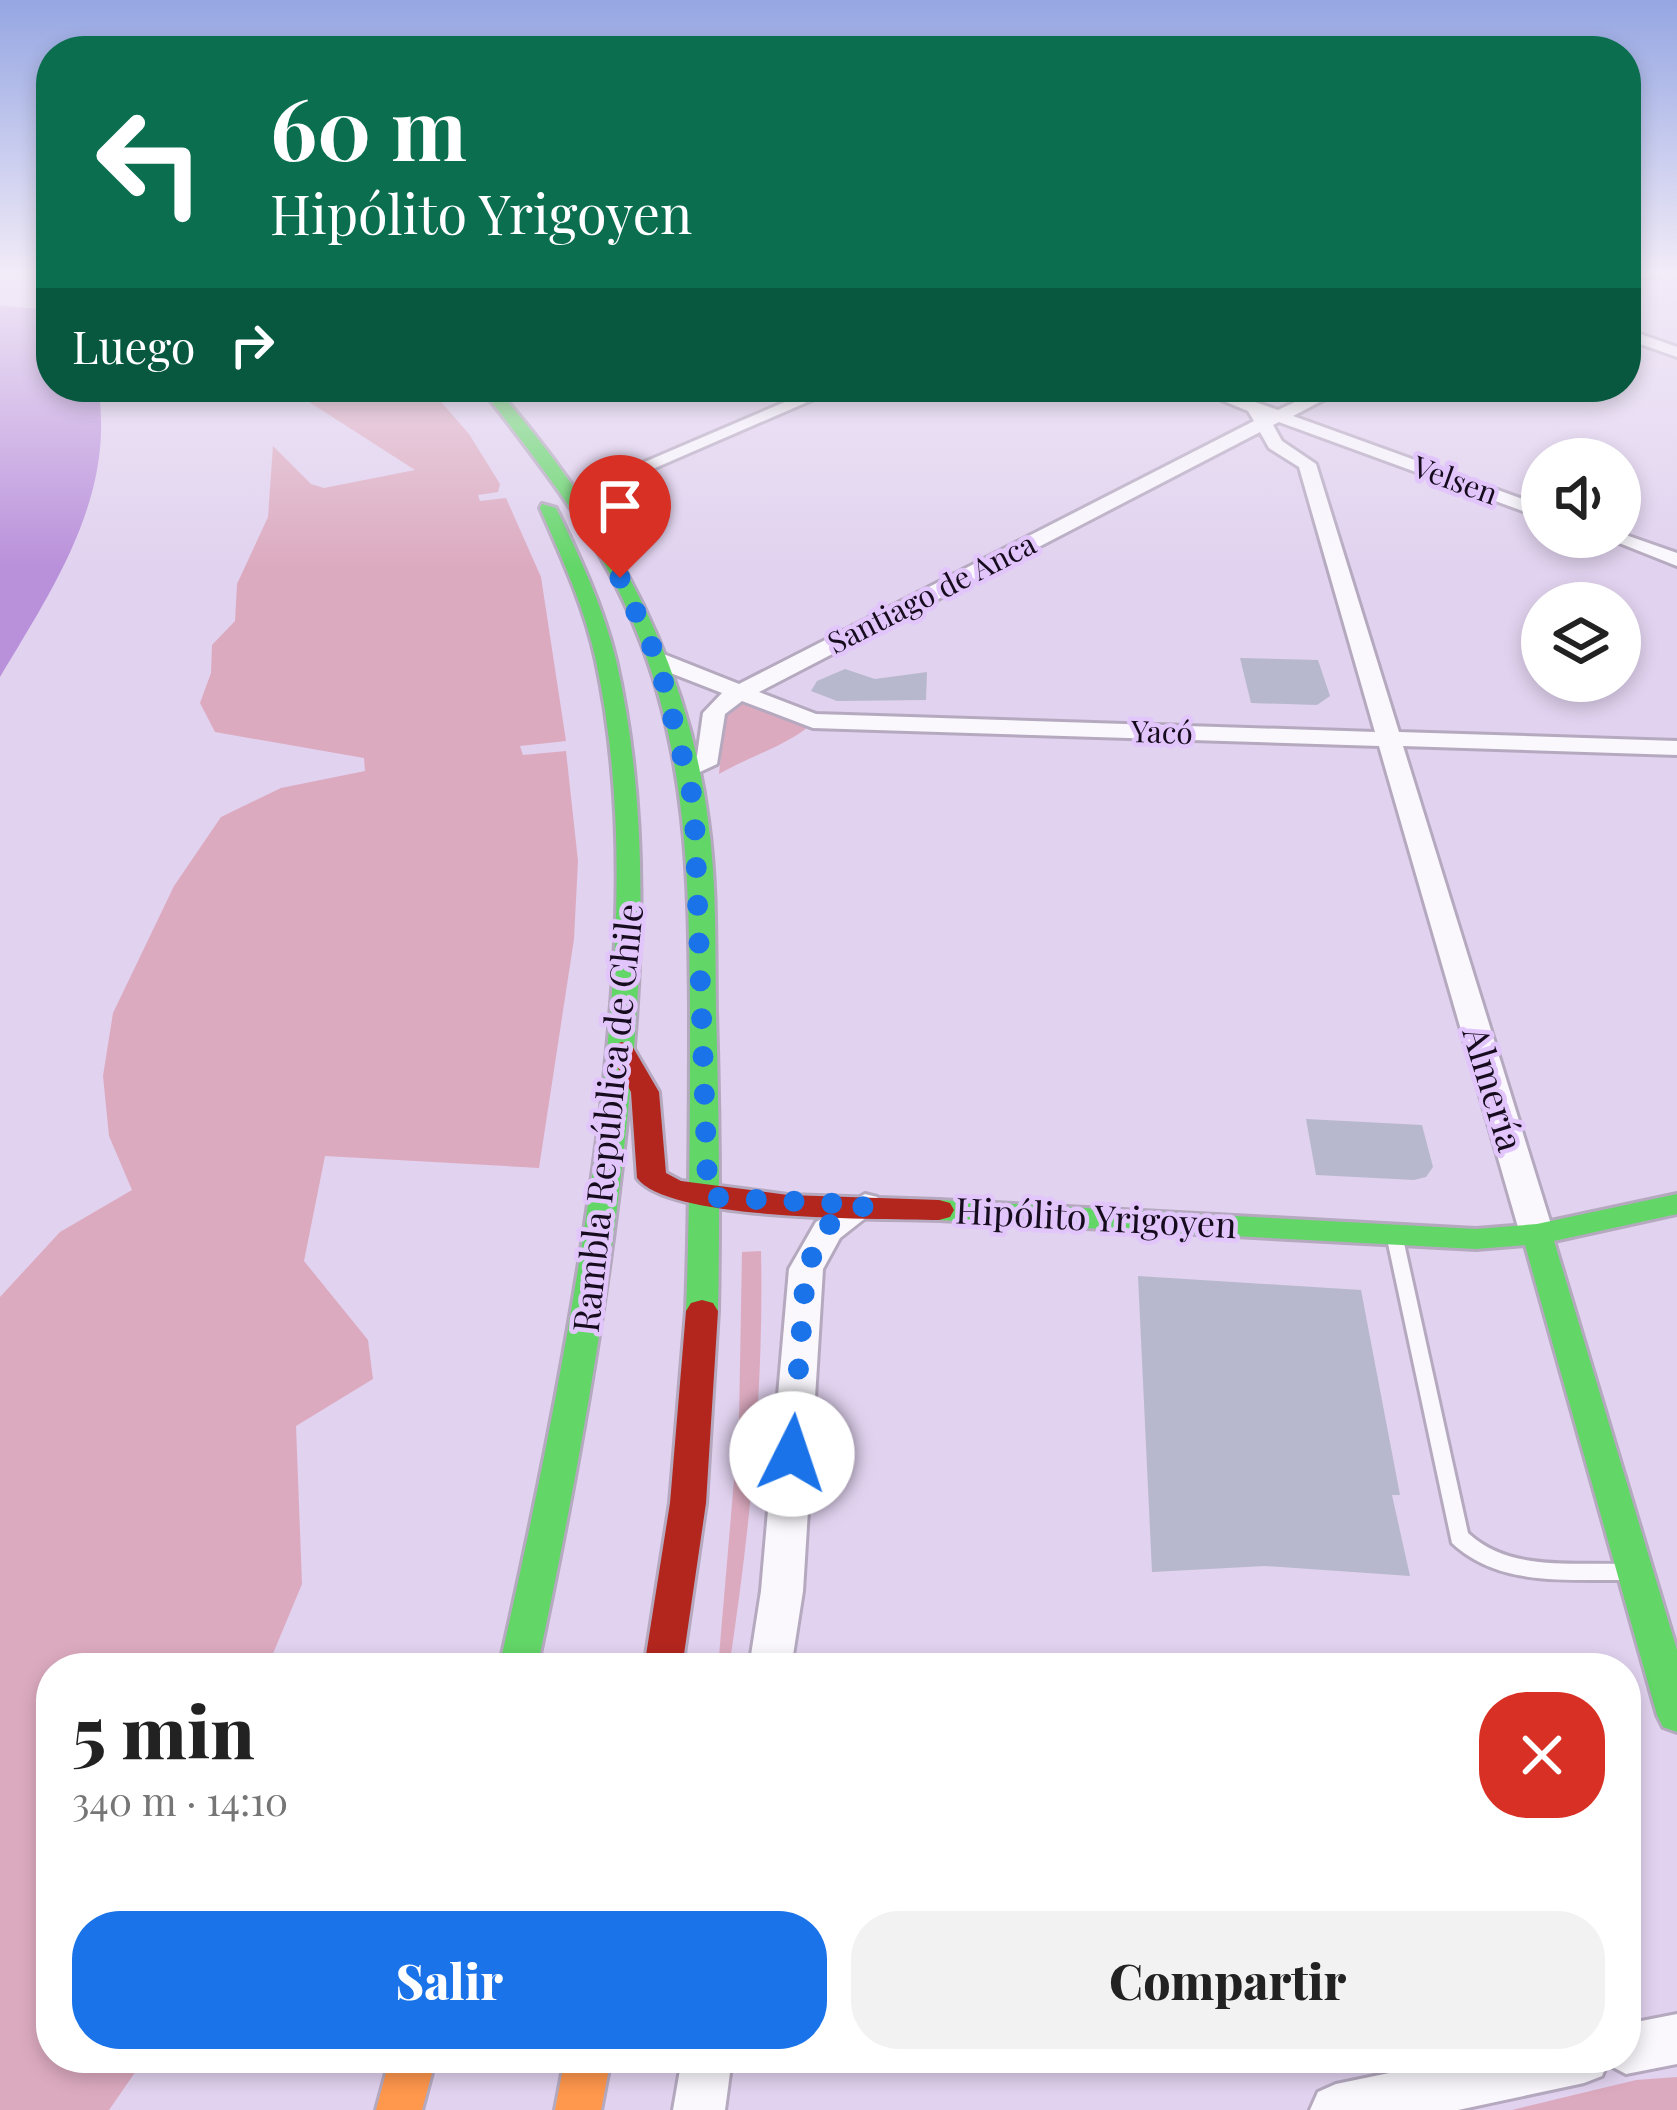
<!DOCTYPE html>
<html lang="es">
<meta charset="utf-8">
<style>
:root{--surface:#fff;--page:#f2f2f2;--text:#222;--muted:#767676;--accent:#1a73e8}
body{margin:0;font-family:"Playfair Display",serif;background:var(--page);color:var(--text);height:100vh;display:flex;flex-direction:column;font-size:45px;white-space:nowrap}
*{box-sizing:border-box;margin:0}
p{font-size:39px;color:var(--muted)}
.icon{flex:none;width:66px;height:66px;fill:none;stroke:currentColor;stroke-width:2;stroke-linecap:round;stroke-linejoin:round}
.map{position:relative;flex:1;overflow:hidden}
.side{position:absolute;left:36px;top:1653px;width:1605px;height:420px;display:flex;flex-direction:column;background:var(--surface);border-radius:48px;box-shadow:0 6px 18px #0003}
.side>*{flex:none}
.top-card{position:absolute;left:36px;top:36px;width:1605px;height:366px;border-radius:48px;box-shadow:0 6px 18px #0003;background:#0b6e4f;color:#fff;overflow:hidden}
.buttons{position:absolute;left:1521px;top:438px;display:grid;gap:24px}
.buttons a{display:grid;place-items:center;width:120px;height:120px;border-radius:50%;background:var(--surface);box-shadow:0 6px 18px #0003;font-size:60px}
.pin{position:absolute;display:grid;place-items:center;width:102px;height:102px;color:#fff;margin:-123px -51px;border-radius:50% 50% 50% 0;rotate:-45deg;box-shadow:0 0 12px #0007}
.pin .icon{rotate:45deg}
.me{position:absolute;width:132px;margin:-66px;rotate:4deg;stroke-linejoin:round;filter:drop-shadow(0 0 9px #0008)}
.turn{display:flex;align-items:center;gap:42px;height:252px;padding:0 36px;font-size:54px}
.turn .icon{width:156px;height:156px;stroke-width:2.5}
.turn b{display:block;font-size:84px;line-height:102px}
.then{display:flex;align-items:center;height:114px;padding:0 36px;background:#0003;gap:24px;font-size:45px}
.round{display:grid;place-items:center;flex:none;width:126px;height:126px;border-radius:48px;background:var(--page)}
.headline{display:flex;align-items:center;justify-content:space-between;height:204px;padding:0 36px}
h1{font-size:72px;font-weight:800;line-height:90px}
.primary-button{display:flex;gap:24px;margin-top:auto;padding:24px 36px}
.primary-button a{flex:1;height:138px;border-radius:48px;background:var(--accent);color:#fff;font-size:48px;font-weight:800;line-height:138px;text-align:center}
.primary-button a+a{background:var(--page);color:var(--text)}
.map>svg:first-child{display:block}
</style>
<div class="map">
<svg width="1677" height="2110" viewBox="0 0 1677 2110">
<rect width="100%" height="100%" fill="#e1d2ef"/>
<g fill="#dcaabf">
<polygon points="294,387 428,387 469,434 500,484 498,492 478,495 480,501 506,498 541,577 566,741 520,746 523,755 566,751 578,861 574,939 539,1168 325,1156 304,1261 368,1340 373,1379 296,1426 302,1584 267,1668 51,1668 51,2058 145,2058 109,2110 0,2110 0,1297 60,1232 132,1190 109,1136 103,1076 113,1013 174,886 221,817 281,788 365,771 364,758 215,732 200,703 211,673 212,645 235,621 237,584 268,517 273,446 311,484 324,488 415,470 306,400"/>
<path d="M 742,702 L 808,727 C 787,745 746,758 719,774 L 725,712 Z"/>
<path d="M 761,1251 C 764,1391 750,1530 729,1668 L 718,1668 L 739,1422 L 742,1252 Z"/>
<polygon points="1677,2077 1677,2110 1512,2110 1636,2080"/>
</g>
<path fill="#b990da" d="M 0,306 L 51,310 L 51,340 L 38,341 L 51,345 L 51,387 L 98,387 C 116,496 53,588 0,677 Z"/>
<g fill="#b7b8cd">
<polygon points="1240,658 1318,660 1330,696 1317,705 1251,703"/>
<polygon points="845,669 875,679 927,672 926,700 837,701 811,691 817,681"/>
<polygon points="1306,1119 1422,1125 1433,1167 1426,1177 1414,1180 1316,1175"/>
<polygon points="1138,1276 1361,1290 1400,1495 1392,1495 1410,1576 1265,1566 1152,1572"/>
</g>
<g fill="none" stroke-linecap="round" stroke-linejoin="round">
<defs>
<path id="lane" d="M 1394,1228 L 1400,1230 L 1402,1234 L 1468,1533 C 1509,1571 1569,1562 1621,1564 L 1628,1566 L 1631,1572 L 1628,1578 L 1621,1580 C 1562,1579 1498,1586 1452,1543 L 1386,1234 L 1388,1230 Z"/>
<g id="street">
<polygon points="1660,272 1658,275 1626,281 1626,273"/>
<polygon points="1626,329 1677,347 1677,357 1626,339"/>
<polygon points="820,387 842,387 581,500 565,496"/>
<path d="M 1190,387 L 1213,387 L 1278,410 L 1327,387 L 1348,387 L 1293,416 L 1542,506 L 1542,518 L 1279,422 L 1273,425 L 1282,441 L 1316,464 L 1399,732 L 1677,741 L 1677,755 L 1403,746 L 1554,1234 L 1549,1242 L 1525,1242 L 1520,1234 L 1379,746 L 813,728 L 742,701 L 725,714 L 717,764 L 689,777 L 677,770 L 697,756 L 703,713 L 722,693 L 650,665 L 650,655 L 666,655 L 739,684 L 1254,421 L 1248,411 ZM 1260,432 L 1269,448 L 1299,467 L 1375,732 L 816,714 L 759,692 Z"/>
<polygon points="1620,533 1677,553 1677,566 1604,537 1620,537"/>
<polygon points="865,1194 877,1197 882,1205 840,1238 823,1269 803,1591 791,1668 749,1668 761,1591 789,1269 816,1222"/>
<polygon points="1677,2014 1677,2064 1626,2074 1607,2064 1602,2076 1584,2083 1458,2110 1310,2110 1318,2092 1336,2084 1462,2058 1626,2058 1626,2024"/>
<polygon points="682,2058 732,2058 725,2110 673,2110"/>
</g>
<g id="fast">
<path d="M 480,387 L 495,387 C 604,511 687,654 708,820 C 717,884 715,948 716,1011 C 719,1111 720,1211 718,1311 L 713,1319 L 691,1319 L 686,1311 C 690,1210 690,1110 690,1009 C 689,878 687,755 637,632 C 600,539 541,465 480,387 Z"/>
<path d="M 542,504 L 556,508 C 580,557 603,607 616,660 C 651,814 643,975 626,1130 C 607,1311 575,1490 537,1668 L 499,1668 C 539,1491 575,1312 598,1132 C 617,976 629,816 596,661 C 585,608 562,558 540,508 Z"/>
<polygon points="1677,1194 1677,1214 1554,1241 1677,1650 1677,1732 1663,1727 1657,1715 1525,1245 1476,1249 939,1220 928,1217 924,1210 928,1203 939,1200 1476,1229 1537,1224"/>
</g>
<g id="slow">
<polygon points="390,2058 436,2058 422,2110 376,2110"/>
<polygon points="565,2058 611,2058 601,2110 555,2110"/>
</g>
<g id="jam">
<path d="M 621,1042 L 631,1044 L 659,1092 L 666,1173 L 681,1181 L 788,1195 L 939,1200 L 950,1203 L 954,1210 L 950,1217 L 939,1220 C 881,1218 670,1222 637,1178 L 631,1092 L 608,1050 Z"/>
<polygon points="702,1300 713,1303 718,1311 706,1503 682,1668 644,1668 670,1503 686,1311 691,1303"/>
</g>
</defs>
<use href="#lane" stroke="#b5a9bf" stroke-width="6"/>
<use href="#street" stroke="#b5a9bf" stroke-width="6"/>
<use href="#fast" stroke="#b5a9bf" stroke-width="6"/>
<use href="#slow" stroke="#b5a9bf" stroke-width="6"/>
<use href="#jam" stroke="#b5a9bf" stroke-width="6"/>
<use href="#lane" fill="#faf8fd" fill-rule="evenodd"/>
<use href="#street" fill="#faf8fd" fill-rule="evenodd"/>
<use href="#fast" fill="#63d668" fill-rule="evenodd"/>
<use href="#slow" fill="#ff974d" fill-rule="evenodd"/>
<use href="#jam" fill="#b3261e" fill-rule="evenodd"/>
</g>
<linearGradient id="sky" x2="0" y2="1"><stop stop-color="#95a6e2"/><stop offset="0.48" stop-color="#f2ebf8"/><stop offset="1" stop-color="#f2ebf8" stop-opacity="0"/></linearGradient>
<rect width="1677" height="568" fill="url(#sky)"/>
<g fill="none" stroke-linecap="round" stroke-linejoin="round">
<polyline stroke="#1a73e8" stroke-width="21" stroke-dasharray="0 37.8" points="620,578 658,660 694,803 708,1197 866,1205 827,1226 806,1269 792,1454"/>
</g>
<g text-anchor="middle" stroke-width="9" stroke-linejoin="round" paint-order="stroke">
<g font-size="30" fill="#160c1e" stroke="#e2c6fb">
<text transform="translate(1455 481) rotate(20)" y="10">Velsen</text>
<text transform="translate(932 594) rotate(-27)" y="10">Santiago de Anca</text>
<text transform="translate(1162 733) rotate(2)" y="10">Yacó</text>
</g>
<g font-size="36" fill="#160c1e" stroke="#e2c6fb">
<text transform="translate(1493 1089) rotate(73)" y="13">Almería</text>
<text transform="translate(608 1118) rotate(-84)" y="13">Rambla República de Chile</text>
<text transform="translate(1096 1218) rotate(3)" y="13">Hipólito Yrigoyen</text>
</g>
</g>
</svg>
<div class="buttons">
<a><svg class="icon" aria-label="sound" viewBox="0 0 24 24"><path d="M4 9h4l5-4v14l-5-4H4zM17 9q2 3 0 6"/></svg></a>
<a><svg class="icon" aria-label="layers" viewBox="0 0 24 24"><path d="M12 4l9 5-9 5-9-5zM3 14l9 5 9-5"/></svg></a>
</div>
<div class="pin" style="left:620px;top:578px;background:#d93025"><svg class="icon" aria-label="arrive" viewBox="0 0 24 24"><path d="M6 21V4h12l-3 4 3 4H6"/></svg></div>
<svg class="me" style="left:792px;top:1454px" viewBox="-20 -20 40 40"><circle r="19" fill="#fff"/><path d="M0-13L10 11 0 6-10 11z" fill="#1a73e8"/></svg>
<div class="top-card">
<div class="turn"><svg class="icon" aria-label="left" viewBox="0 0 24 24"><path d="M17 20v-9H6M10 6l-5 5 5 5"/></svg><div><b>60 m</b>Hipólito Yrigoyen</div></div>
<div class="then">Luego<svg class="icon" aria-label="right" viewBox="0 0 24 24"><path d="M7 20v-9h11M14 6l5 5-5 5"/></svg></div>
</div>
<section class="side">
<div class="headline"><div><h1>5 min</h1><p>340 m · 14:10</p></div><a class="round" style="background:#d93025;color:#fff"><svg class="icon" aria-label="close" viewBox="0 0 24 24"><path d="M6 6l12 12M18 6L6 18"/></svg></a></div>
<div class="primary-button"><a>Salir</a><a>Compartir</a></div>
</section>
</div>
